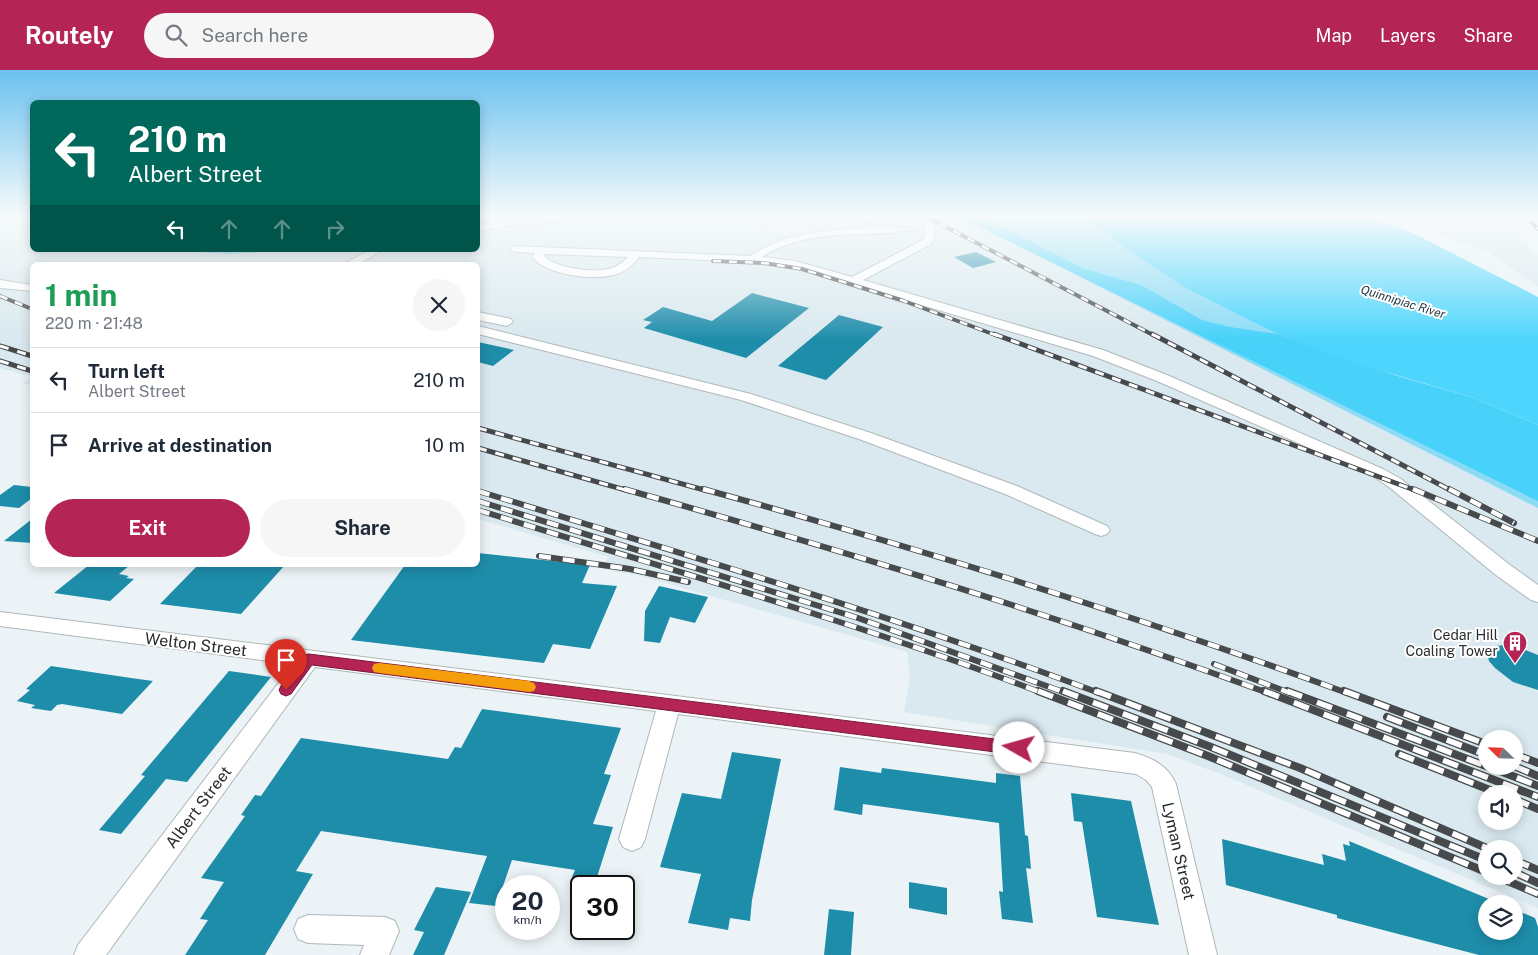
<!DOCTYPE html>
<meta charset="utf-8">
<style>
:root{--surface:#fff;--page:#f6f6f7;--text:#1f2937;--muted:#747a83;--line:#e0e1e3;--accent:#b42556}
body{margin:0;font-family:"Public Sans",sans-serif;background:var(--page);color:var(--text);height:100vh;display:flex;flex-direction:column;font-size:19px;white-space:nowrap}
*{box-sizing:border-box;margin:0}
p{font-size:16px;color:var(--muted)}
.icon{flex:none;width:28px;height:28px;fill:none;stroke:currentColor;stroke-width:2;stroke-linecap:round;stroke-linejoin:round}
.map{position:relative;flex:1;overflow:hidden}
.side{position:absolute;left:30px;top:192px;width:450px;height:305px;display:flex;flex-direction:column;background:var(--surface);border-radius:8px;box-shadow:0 2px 12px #0003}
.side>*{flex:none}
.guide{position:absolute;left:30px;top:30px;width:450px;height:152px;border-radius:8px;box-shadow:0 2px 12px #0003;background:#00695c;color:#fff;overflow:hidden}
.needle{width:32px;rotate:293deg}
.fabs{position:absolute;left:1478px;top:660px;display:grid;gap:10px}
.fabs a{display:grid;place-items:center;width:45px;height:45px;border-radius:50%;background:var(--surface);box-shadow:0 2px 12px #0003;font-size:25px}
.speed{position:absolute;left:495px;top:805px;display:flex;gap:10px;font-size:25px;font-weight:700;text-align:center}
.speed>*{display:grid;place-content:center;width:65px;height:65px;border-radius:50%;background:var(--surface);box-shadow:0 2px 12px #0003;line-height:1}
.speed small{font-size:12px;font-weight:400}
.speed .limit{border:2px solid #111;border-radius:8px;background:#fff;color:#111}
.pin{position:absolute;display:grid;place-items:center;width:42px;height:42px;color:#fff;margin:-51px -21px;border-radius:50% 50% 50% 0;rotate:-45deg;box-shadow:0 0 5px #0007}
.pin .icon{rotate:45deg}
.me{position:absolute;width:55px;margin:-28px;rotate:277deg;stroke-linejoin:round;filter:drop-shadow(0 0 4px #0008)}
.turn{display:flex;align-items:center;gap:18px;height:105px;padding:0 15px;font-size:22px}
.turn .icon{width:65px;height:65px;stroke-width:2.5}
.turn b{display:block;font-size:35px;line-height:42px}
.lanes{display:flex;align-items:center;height:48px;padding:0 15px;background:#0003;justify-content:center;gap:25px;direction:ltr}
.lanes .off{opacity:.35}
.round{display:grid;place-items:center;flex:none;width:52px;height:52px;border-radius:26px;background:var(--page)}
.summary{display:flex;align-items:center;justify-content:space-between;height:85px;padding:0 15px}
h1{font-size:30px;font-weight:700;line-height:38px;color:#1e9e55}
.primary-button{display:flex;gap:10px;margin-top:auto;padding:10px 15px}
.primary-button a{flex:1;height:58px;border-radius:30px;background:var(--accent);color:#fff;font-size:20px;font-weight:700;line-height:58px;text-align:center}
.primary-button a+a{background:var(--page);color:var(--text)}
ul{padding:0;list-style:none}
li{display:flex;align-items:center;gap:15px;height:65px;padding:0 15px;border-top:1px solid var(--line)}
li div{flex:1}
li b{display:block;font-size:19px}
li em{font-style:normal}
header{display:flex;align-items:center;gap:30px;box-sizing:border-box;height:70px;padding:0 25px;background:var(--accent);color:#fff}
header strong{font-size:24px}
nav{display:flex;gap:28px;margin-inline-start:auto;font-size:18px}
.search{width:350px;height:45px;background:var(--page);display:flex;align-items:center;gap:12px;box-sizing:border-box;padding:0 18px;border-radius:28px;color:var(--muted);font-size:19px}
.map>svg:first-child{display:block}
</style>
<header>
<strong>Routely</strong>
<div class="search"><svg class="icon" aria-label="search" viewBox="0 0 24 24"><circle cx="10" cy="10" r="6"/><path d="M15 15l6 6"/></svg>Search here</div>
<nav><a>Map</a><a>Layers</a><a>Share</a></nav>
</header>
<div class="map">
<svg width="1538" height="885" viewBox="0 0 1538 885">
<rect width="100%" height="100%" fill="#ebf3f6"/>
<g fill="#d9e9ef" fill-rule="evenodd">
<path d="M 0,146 L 32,146 L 32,180 L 155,180 L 231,184 L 294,180 L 478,180 L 478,146 L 957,146 L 1057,194 L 1538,438 L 1538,838 L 1218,703 L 1167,684 L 904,642 L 910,607 L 907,582 L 641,506 L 603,499 L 608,487 L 478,449 L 478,195 L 32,195 L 32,316 L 23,313 L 32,307 L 0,298 ZM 1486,669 L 1514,669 L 1514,696 L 1486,696 ZM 1486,724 L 1514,724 L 1514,751 L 1486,751 ZM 1486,779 L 1514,779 L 1514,806 L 1486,806 Z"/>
<polygon points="1383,146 1503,146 1538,186 1538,217 1487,181"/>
</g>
<polygon fill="#8bdbf6" points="959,146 1081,146 1099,157 1130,182 1187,219 1277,264 1538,355 1538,438"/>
<polygon fill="#48d1f9" points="957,146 963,146 1005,158 1082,198 1141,215 1202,250 1230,257 1277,264 1394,305 1471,327 1538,355 1538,431"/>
<g fill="#4dd5fd">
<polygon points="1081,146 1363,146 1407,160 1538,227 1538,355 1471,327 1358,294 1277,264 1187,219 1130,182 1099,157"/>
<polygon points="155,180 294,180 231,184"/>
</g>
<g fill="#1e8daa">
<polygon points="976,182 996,192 973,198 954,187"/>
<polygon points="752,223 809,238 746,288 644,258 652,252 643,250 663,237 712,251"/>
<polygon points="839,245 883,257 826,310 778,296"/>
<polygon points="478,272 514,280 493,296 478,292"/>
<polygon points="14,415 32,417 32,428 19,438 0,436 0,425"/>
<polygon points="32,449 32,473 4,471"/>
<polygon points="478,483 590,495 582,513 617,516 590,579 553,574 544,593 351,570 405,495 478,495"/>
<polygon points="89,495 130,495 119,504 129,506 126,508 134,509 110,531 54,523"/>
<polygon points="198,495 285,495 241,544 160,534"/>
<polygon points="659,516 708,527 695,553 670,547 660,573 644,571 645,541"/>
<polygon points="1504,575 1515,576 1538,585 1538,620 1513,612 1495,598 1489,591 1487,584 1490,579 1496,576"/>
<polygon points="51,596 131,608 153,611 122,644 62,634 57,635 51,641 31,638 35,635 17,631 30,620 26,619"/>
<polygon points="229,601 271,607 187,712 166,709 121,764 99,760 145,706 141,705"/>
<polygon points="482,639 621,658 604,704 611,705 593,754 613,757 596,810 572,807 575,800 512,790 496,836 469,833 487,786 321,761 296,801 313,804 265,885 185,885 208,850 200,849 224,812 201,808 245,746 241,745 255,725 261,726 301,668 448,689 455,677 461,678"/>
<polygon points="732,682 781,689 752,830 750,851 730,848 728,860 688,853 701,804 660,797 682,723 721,729"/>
<polygon points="840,697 881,703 882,698 996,713 996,703 1020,706 1025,765 1028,766 1031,799 1026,798 1033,853 1002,849 999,821 1003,822 999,753 863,734 862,745 834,740"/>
<polygon points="1071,723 1131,731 1159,855 1097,847 1082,752 1074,751"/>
<polygon points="1222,769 1324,795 1322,784 1346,791 1343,774 1350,776 1349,771 1501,834 1486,834 1486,861 1514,861 1514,839 1535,848 1538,857 1538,885 1479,885 1337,848 1337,845 1226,815"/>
<polygon points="909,812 947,818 947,845 909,838"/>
<polygon points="436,817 471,822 444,885 413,885 424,862 414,860"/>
<polygon points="829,839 854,842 851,885 824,885"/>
</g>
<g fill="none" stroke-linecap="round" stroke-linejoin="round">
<defs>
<g id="minor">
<polygon points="548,146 728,146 723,149 569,151 508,156 478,161 478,155"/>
<path d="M 841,146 L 871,146 L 913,151 L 921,146 L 931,146 C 935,156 937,165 931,174 L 863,210 L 1103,280 L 1167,305 L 1383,399 L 1401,409 L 1510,495 L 1538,515 L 1538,532 L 1531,530 L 1496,505 L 1389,417 L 1371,405 L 1157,311 L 1093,286 L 794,197 L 752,192 L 639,187 C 633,195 626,201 617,204 C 596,211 547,206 532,187 L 535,183 L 515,182 L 510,179 L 515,176 L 750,186 C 784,163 826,160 866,158 C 876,158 887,156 897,158 L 898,160 L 897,162 L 893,163 C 851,165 799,162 762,187 L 795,191 L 852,207 L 923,170 L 925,163 L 924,154 L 913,157 L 846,149 ZM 545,184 L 628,187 C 623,192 618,196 612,198 C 595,204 556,198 544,186 Z"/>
<polygon points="370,180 383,180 357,195 342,195"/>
<polygon points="0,210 32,215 32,221 0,218"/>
<polygon points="478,242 511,249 513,252 507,256 478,250"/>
<polygon points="478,256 751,324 871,363 1017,416 1107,456 1110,460 1107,464 1101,466 1095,464 1005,424 859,369 741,330 478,264"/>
<path d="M 0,542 L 1135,683 C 1154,689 1167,695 1176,714 L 1217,885 L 1189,885 L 1152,717 L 1146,710 L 1136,704 L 678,644 L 645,769 L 641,777 L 632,781 L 623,777 L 619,769 L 656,641 L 315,597 L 106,885 L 74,885 L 78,875 L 293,594 L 0,556 Z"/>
<polygon points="308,845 385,847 395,851 399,861 389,885 360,885 364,875 308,873 298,869 294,859 298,849"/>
</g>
</defs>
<use href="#minor" stroke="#afb7b9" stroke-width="2"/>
<use href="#minor" fill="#fff" fill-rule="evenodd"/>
<defs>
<g id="rail-far3">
<polyline points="925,146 1155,266"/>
<polyline points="1526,146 1538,159"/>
<polyline points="713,191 764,193 802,199 904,231 998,266"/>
<polyline points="0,226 32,239"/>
</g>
<g id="rail-far2">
<polyline points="994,264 1417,421"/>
<polyline points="1152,264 1452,421"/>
<polyline points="0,276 32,286"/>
<polyline points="0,291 32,301"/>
<polyline points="478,358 708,421"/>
<polyline points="478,378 629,421"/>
</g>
<g id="rail-far1">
<path d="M 624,419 C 841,480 1056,545 1268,623"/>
<path d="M 703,419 C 921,479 1135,545 1347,623"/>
<polyline points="1413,419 1538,471"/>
<polyline points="1449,419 1514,453"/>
<path d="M 478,421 C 686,485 895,546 1099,623"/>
<polyline points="478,431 858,548 1066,623"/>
<path d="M 478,440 C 666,499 857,552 1042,623"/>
<polyline points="539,486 630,499 688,512"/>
<polyline points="1214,594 1290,623"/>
</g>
<g id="rail">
<polyline points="1038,621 1208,686 1486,802"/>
<polyline points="1063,621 1211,677 1486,790"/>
<polyline points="1096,621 1300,698 1489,779"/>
<polyline points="1264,621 1538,727"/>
<polyline points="1287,621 1486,696"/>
<polyline points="1344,621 1486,674"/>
<polyline points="1387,647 1486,685"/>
<polyline points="1399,684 1500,724"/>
<polyline points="1514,684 1538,693"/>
<polyline points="1487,696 1538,716"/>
<polyline points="1514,696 1538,706"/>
<polyline points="1514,729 1538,739"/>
<polyline points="1514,790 1538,800"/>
<polyline points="1514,802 1538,813"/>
<polyline points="1496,806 1538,824"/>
</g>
</defs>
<use href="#rail-far3" stroke="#474a4c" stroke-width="4"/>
<use href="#rail-far2" stroke="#474a4c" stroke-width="5"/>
<use href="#rail-far1" stroke="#474a4c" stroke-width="6"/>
<use href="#rail" stroke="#474a4c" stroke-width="8"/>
<use href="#rail-far3" stroke="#fff" stroke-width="2.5" stroke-dasharray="8" stroke-linecap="butt"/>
<use href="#rail-far2" stroke="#fff" stroke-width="3" stroke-dasharray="9" stroke-linecap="butt"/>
<use href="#rail-far1" stroke="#fff" stroke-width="4.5" stroke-dasharray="12" stroke-linecap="butt"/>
<use href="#rail" stroke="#fff" stroke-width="5.5" stroke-dasharray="16" stroke-linecap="butt"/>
</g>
<linearGradient id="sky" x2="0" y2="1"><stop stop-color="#6ac1f0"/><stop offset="0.54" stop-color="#f6fafb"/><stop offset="1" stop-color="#f6fafb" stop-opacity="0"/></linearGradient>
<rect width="1538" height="270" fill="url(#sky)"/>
<polygon fill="#b42556" stroke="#751838" points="309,584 1019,672 1024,674 1026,678 1024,683 1019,685 312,595 291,624 286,626 281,624 279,620 281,616 304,585"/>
<polygon fill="#f59e0b" points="379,593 529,611 534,613 536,617 534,621 529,622 379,603 374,602 372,598 374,594"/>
<defs>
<symbol id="building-pin" viewBox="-11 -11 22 30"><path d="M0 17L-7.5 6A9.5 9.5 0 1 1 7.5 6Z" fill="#b42556" stroke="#fff"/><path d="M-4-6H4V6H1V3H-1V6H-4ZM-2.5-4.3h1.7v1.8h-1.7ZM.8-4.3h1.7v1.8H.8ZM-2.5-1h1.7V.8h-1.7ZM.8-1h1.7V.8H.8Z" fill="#fff"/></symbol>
</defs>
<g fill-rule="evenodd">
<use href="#building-pin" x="1501" y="559" width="28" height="38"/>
</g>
<g text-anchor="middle" stroke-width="4" stroke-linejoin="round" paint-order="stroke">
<g font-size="12" font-style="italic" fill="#213840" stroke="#fff">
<text transform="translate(1403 232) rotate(17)" y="4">Quinnipiac River</text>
</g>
<g font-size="14" fill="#292c2d" stroke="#fff" text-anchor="end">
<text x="1498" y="570">Cedar Hill<tspan x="1498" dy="16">Coaling Tower</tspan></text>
</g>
<g font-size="16" fill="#292c2d" stroke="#fff">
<text transform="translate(196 574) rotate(7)" y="6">Welton Street</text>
<text transform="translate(198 737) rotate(-53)" y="6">Albert Street</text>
<text transform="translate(1179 781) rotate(77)" y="6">Lyman Street</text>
</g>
</g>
</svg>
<div class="fabs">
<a><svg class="needle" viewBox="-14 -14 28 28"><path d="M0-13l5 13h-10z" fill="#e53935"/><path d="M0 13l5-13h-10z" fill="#747a83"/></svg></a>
<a><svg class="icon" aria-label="sound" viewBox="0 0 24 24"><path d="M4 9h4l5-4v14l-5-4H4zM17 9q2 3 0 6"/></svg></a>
<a><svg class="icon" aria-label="search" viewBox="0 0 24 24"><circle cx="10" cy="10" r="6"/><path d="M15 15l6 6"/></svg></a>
<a><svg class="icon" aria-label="layers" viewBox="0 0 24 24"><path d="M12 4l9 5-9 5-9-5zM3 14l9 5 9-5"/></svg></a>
</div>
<div class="speed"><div>20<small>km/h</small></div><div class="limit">30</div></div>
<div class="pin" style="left:286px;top:620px;background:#d93025"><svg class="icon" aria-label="arrive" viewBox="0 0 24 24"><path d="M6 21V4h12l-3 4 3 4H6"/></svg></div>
<svg class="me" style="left:1019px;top:678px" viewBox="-20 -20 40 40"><circle r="19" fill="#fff"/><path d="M0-13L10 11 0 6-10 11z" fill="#b42556"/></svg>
<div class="guide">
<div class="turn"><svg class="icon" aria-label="left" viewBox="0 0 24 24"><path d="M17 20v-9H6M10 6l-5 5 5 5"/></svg><div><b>210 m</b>Albert Street</div></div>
<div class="lanes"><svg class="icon" aria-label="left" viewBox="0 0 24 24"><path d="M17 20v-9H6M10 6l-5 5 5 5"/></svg><svg class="icon off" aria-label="ahead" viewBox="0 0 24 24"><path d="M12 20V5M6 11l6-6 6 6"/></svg><svg class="icon off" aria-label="ahead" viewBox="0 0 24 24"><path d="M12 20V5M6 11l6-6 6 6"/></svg><svg class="icon off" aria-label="right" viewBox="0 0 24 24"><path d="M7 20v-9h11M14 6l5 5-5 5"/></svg></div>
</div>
<section class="side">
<div class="summary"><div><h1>1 min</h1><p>220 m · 21:48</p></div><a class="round"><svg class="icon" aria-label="close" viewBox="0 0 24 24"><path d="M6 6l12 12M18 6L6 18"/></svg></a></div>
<ul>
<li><svg class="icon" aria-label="left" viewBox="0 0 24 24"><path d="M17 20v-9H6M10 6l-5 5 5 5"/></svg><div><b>Turn left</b><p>Albert Street</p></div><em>210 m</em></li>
<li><svg class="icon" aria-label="arrive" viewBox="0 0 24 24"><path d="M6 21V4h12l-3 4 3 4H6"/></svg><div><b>Arrive at destination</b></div><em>10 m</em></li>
</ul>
<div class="primary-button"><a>Exit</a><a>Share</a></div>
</section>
</div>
